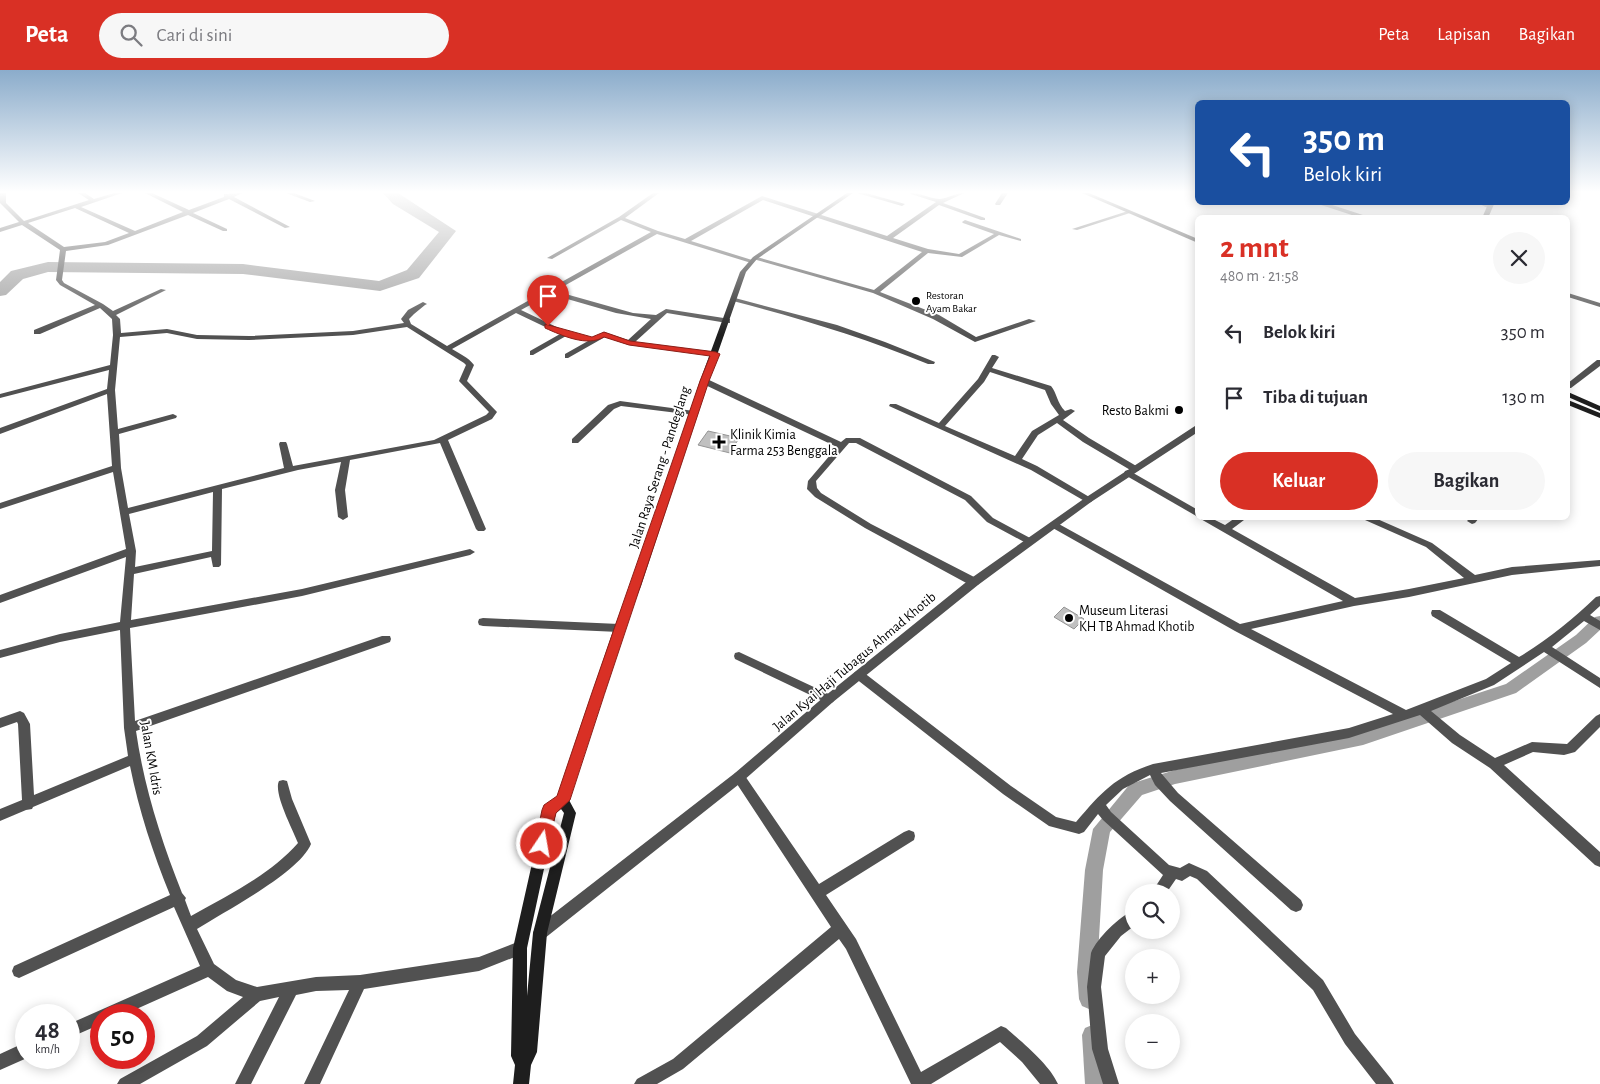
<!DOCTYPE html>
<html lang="id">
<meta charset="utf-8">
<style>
:root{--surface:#fff;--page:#f7f7f7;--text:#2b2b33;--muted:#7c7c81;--accent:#d93025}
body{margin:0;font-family:"Alegreya Sans",sans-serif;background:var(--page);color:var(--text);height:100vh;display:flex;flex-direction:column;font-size:19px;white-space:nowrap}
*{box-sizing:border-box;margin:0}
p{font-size:16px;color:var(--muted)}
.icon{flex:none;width:28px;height:28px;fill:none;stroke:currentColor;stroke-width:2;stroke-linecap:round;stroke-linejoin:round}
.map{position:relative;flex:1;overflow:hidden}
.details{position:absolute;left:1195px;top:145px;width:375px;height:305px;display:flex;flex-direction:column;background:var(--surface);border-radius:8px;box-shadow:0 2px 12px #0003}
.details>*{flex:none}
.top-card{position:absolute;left:1195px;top:30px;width:375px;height:105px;border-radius:8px;box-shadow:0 2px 12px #0003;background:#1a4fa0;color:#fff;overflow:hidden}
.controls{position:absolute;left:1125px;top:814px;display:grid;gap:10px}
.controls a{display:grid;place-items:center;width:55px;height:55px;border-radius:50%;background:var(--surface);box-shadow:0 2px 12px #0003;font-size:25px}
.speed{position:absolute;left:15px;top:934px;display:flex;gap:10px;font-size:25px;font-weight:700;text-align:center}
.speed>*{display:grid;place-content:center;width:65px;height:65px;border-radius:50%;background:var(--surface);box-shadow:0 2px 12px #0003;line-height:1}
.speed small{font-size:12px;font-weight:400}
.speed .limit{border:8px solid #d22;background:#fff;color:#111}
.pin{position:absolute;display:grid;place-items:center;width:42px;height:42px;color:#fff;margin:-51px -21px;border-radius:50% 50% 50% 0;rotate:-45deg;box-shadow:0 0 5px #0007}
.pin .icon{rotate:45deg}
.me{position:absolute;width:55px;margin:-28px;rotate:12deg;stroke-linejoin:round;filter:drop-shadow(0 0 4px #0008)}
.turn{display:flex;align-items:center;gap:18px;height:105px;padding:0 25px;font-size:22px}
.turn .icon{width:65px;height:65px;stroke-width:2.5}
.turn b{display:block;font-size:35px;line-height:42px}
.round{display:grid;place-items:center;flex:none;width:52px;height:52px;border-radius:26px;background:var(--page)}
.headline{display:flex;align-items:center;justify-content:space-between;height:85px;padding:0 25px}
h1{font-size:30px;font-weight:700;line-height:38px;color:var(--accent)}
.cta{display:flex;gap:10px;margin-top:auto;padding:10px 25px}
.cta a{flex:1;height:58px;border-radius:30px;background:var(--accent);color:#fff;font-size:20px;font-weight:700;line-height:58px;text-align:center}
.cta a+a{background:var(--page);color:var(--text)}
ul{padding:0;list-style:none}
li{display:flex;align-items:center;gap:15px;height:65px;padding:0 25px}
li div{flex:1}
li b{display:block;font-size:19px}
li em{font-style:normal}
header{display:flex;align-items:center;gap:30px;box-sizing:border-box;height:70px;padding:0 25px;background:var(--accent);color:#fff}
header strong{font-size:24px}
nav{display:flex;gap:28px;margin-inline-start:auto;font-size:18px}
.search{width:350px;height:45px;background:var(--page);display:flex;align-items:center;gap:12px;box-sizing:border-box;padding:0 18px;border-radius:28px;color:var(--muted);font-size:19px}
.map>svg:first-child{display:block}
</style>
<header>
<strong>Peta</strong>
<div class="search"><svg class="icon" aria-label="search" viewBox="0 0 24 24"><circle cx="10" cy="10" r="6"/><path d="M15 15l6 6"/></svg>Cari di sini</div>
<nav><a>Peta</a><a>Lapisan</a><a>Bagikan</a></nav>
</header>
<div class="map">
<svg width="1600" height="1014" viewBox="0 0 1600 1014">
<rect width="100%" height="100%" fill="#fff"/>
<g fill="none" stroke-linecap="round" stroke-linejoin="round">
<g fill="#9f9f9f" fill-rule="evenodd">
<polygon points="1600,546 1600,560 1586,573 1516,623 1363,675 1175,714 1142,725 1110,762 1103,800 1097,902 1099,929 1096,936 1089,939 1082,936 1079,929 1077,902 1085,800 1093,759 1130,714 1175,700 1363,661 1506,614 1576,565 1595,547"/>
<polygon points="1092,955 1099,958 1102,965 1107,1014 1085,1014 1082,965 1085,958"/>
</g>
<polygon fill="#9f9f9f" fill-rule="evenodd" points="383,123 398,123 456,161 419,208 380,221 243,204 48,202 23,209 6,225 0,226 0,212 11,201 48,192 243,194 379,211 407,200 439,162 393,134"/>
</g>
<g fill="#c0c0c0" stroke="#959595">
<polygon points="708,361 739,368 730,383 698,375"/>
<polygon points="1064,537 1084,549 1074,559 1054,547"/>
</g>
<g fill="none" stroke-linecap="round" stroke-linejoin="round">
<g fill="#515151" fill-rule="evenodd">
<path d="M 0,123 L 6,123 L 6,133 L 24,151 L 89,130 L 78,123 L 85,123 L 94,129 L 114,123 L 122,123 L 81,137 L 135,161 L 183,142 L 145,123 L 152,123 L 189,140 L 224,127 L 224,124 L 242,123 L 234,127 L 290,157 L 285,158 L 229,129 L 193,143 L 227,159 L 227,161 L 223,161 L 188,145 L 108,175 L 66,181 L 62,210 L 64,213 L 103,234 L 113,241 L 161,219 L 166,220 L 116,245 L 120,249 L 121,263 L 167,259 L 197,265 L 249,266 L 353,261 L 404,253 L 401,249 L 408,240 L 423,232 L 427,234 L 425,235 L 414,244 L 409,249 L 411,254 L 447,276 L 651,162 L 621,150 L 552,189 L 547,188 L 619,147 L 653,123 L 659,123 L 625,148 L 658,161 L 685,169 L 762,126 L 887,166 L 936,132 L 911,124 L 910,123 C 921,123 929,128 939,129 C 947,129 955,123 964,123 L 943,133 L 985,148 L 985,150 L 981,150 L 939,135 L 893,168 L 928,179 L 959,184 L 994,164 L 963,153 L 962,152 L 965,150 L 1021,169 L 1021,171 L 999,165 L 962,187 L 928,183 L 880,222 L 939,245 L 976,267 L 1029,249 L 1036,251 L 975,272 L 933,249 L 873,223 L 753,189 L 753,187 L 757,187 L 874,220 L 922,182 L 763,130 L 691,171 L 752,190 L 752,192 L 748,192 L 657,164 L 555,221 L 633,243 L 656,245 L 666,239 L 730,249 L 730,253 L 727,253 L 667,243 L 635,272 L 715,282 L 718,282 L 718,286 L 629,275 L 605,267 L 568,288 L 565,288 L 565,284 L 588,271 L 566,266 L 533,285 L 530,285 L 530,281 L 560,264 L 516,243 L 452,279 C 460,284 468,287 474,295 L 467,311 L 497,342 L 492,349 L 448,370 L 486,459 L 484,461 L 478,461 L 476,459 L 440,373 L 350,390 L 345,420 L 348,447 L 343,450 L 338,447 L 335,420 L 341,392 L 298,400 L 222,419 L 221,495 L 219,497 L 213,497 L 211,487 L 134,504 L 131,550 L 302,519 L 470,479 L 475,482 L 470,485 L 302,526 L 130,558 L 135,651 L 382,566 L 390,566 L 391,569 L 390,572 L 136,661 C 144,717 161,770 182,823 L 186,828 L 185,830 L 191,846 C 228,825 270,805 298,773 C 293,760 273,723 279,711 L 283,710 L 287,711 L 292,729 L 311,774 C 299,803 225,841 197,859 L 214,894 L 236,910 L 257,917 L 316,907 L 360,905 L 479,887 L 520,871 L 525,873 L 527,878 L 525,883 L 479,901 L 364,919 L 320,1014 L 304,1014 L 349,920 L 316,921 L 296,925 L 251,1014 L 235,1014 L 279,927 L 260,931 L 207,976 L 140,1014 L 117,1014 L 120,1009 L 197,966 L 243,927 L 227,921 L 208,907 L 123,945 L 101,945 L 101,954 L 69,968 L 69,954 L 200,896 L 174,837 L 19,908 L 14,906 L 12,901 L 14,896 L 170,825 C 153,783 139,741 130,696 L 33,737 L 32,739 L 26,740 L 0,751 L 0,739 L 22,730 L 18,654 L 17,652 L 0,658 L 0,648 L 20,641 L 24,643 L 30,654 L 34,725 L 128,686 L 124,658 L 120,560 L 60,572 L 0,588 L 0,580 L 60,564 L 120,552 L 126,487 L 0,533 L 0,525 L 126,479 L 113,402 L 0,439 L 0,433 L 112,396 L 107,324 L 0,364 L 0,358 L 107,319 L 109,300 L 0,328 L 0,324 L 110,295 L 113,265 L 112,249 L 100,238 L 40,264 L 34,264 L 34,260 L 95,235 L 60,215 L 56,210 L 60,180 L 22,155 L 0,162 L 0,158 L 19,152 L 0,133 ZM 75,138 L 129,163 L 105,172 L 64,177 L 28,153 ZM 550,224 L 616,243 L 651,249 L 628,270 L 604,262 L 593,268 L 567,262 L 521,240 ZM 407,257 L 464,293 L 466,295 L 459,311 L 489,342 L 486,345 L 434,370 L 293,396 L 287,374 L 286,372 L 280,372 L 279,374 L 284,398 L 128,438 L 121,398 L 119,364 L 176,348 L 177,346 L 173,344 L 118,359 L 115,320 L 120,267 L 167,263 L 197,269 L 249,270 L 353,265 ZM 213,422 L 212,481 L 135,497 L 136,481 L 129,444 Z"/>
<polygon points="286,123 294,123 315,131 310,132"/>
<polygon points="857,123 866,123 905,134 902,136"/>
<polygon points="1002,123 1008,123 1000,135 996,135 995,134"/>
<polygon points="1312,132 1323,132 1372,148 1361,148"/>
<polygon points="1475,132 1484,132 1493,137 1488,138"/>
<polygon points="1128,141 1133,142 1077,160 1072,159"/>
<polygon points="1568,223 1600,233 1600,237 1568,227"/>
<path d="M 735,228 L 837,255 L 885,272 L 935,292 L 934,294 L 928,294 C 865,268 799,248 733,231 L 733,229 Z"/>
<path d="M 992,285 L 995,285 L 999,287 L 992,298 L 1051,316 C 1057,323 1057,333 1065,341 L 1071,339 L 1075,341 L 1063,350 L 1089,368 L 1138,397 L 1139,399 L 1138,401 L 1132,401 L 1083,372 L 1057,353 L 1038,365 L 1022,389 L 1037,396 L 1091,428 L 1093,430 L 1091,432 L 1088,433 L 1031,400 L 889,336 L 890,334 L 896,334 L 939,353 L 978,309 ZM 990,302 L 1045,320 L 1051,334 L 1059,345 L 1032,361 L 1015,386 L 945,356 L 984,312 Z"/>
<polygon points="1597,290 1600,290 1600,296 1571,318 1568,318 1568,313"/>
<polygon points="701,309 707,309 841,372 846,368 860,368 971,426 993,448 1032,469 1034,471 1032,473 1026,473 987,452 965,430 856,373 849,373 816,411 817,418 821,423 871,454 978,509 979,512 978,515 970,515 865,458 815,427 807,419 808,411 837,377 701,313"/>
<polygon points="620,331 694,341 698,343 694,345 621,336 614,339 578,373 572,373 572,369 608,335"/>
<polygon points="1128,400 1198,440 1198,447 1125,405 1124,403 1125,401"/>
<path d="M 1199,448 L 1211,448 L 1225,455 L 1235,448 L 1245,448 L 1244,450 L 1232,459 L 1355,528 L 1409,519 L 1464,508 L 1426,477 L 1365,450 L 1364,448 L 1375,448 L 1432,473 L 1475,505 L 1512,497 L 1600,490 L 1600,496 L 1512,505 L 1409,527 L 1354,536 L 1251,559 L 1406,640 L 1486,609 L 1511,593 L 1432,546 L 1431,543 L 1432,540 L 1440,540 L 1519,587 C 1547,570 1572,550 1596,527 L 1600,526 L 1600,536 L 1590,545 L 1600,551 L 1600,560 L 1584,551 L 1552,577 L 1600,608 L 1600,618 L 1544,582 L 1494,615 L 1431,641 L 1460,665 L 1495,688 L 1532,672 L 1567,674 L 1596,646 L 1600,644 L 1600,657 L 1575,682 L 1564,685 L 1533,682 L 1504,695 L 1600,782 L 1600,797 L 1595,795 L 1490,698 L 1452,673 L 1420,645 L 1349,668 L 1161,703 L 1178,723 L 1301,830 L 1303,835 L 1301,840 L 1296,842 L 1291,840 L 1170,731 L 1155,715 L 1150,705 L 1123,719 L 1106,735 L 1111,742 L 1169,795 L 1180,798 L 1189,793 L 1207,801 L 1323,910 L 1355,964 L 1391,1009 L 1394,1014 L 1376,1014 L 1345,974 L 1313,920 L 1197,809 L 1190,806 L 1182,811 L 1176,809 L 1167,822 L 1152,822 L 1163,805 L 1103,750 L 1098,744 L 1084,762 L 1079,764 L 1049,756 L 1003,724 L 855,608 L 853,605 L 855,602 L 859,601 L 863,602 L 1011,716 L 1056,747 L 1076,752 C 1102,722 1114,707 1153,694 L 1349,658 L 1393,644 L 1235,561 L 1051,457 L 1049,455 L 1051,453 L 1057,453 L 1240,554 L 1343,531 Z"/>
<polygon points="1470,448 1479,448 1475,453 1472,454 1467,451"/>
<polygon points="483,548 619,554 623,555 624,558 623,561 619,562 483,556 479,555 478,552 479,549"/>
<polygon points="739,582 833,626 835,629 833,632 829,634 825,632 735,589 734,586 735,583"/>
<path d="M 739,702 L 743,703 L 819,814 L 904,762 L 909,760 L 914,762 L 915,766 L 914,770 L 826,825 L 856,869 L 921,1002 L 1001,956 L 1006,958 C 1022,972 1050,995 1058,1014 L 1040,1014 L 1022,992 L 1000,972 L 931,1014 L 911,1014 L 846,879 L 839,869 L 683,999 L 657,1014 L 634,1014 L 637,1009 L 673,989 L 831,857 L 735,711 L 733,707 L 735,703 Z"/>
<path d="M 1134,840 L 1134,856 L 1121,866 L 1105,886 L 1101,917 L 1108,979 L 1119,1014 L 1103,1014 L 1092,979 L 1087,917 L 1091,883 C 1097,868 1119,847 1134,840 Z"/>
<polygon points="26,972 27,988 0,1000 0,984"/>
</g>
<polygon fill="#515151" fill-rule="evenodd" points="1195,356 1198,356 1198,362 1091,432 978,515 833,632 743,711 545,868 540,870 535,868 533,863 535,858 735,703 825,626 970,509 1085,428"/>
<g fill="#1e1e1e" fill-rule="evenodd">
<path d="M 847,123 L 853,123 L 757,189 L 746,202 L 708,311 L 641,516 L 624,558 L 569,730 L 576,743 L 547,863 L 537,982 L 531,995 L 529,1014 L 513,1014 L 515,995 L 511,986 L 513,878 L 544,740 L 546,736 L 558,727 L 614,558 L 631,516 L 700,311 L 740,202 L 753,187 ZM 561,739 L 564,743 L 533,863 L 527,926 L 527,878 L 556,743 Z"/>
<polygon points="1082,123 1089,123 1198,169 1198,173"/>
<polygon points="1489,132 1495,132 1488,148 1482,148"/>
<polygon points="1568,322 1600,336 1600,341 1568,327"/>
<polygon points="1568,330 1600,343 1600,348 1568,335"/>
</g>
</g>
<linearGradient id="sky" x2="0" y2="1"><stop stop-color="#8baccb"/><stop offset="0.46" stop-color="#fff"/><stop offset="1" stop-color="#fff" stop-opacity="0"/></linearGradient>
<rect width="1600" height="265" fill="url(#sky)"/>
<path fill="#d93025" stroke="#8d1f18" d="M 545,254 L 592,267 L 604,262 L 630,271 L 716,282 L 720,284 L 709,311 C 663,451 615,589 570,730 L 556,743 L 547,779 L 542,781 L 537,779 L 535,774 L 542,740 L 544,735 L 557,726 C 603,587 653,450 700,311 L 710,286 L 629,275 L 604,267 C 587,277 563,266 545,258 Z"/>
<g fill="#000" stroke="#fff" stroke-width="2">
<circle cx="916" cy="231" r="5"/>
<circle cx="1179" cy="340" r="5"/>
<path d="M716.5 364.5h5v5h5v5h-5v5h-5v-5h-5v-5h5z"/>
<circle cx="1069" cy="548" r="5"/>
</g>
<g text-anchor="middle" stroke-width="4" stroke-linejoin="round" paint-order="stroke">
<g font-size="11" fill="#000" stroke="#fff" text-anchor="start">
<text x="926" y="229">Restoran<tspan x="926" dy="13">Ayam Bakar</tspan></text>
</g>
<g font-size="14" fill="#000" stroke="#fff" text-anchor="start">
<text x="1169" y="345" text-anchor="end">Resto Bakmi</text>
<text x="730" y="369">Klinik Kimia<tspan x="730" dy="16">Farma 253 Benggala</tspan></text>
<text x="1079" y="545">Museum Literasi<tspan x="1079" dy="16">KH TB Ahmad Khotib</tspan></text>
</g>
<g font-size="14" fill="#000" stroke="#fff">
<text transform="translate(659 397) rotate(-72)" y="5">Jalan Raya Serang - Pandeglang</text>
<text transform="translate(854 591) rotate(-40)" y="5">Jalan Kyai Haji Tubagus Ahmad Khotib</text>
<text transform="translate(152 688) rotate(80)" y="5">Jalan KM Idris</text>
</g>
</g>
</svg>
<div class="controls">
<a><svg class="icon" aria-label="search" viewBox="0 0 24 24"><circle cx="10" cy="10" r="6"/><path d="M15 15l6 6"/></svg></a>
<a>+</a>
<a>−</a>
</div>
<div class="speed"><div>48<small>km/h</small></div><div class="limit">50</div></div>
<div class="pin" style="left:548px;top:256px;background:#d93025"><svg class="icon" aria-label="arrive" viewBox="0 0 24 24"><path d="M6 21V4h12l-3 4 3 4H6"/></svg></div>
<svg class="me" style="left:542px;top:774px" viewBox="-20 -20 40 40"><circle r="17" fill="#d93025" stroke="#fff" stroke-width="3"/><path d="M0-11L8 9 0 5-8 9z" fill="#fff"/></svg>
<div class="top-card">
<div class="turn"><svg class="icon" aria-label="left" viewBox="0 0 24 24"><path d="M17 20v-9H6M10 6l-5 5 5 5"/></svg><div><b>350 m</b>Belok kiri</div></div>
</div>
<section class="details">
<div class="headline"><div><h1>2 mnt</h1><p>480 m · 21:58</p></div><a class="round"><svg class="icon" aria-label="close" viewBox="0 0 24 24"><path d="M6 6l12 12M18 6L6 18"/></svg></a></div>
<ul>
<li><svg class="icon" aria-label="left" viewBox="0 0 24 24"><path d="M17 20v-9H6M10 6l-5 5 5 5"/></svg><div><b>Belok kiri</b></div><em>350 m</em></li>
<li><svg class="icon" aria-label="arrive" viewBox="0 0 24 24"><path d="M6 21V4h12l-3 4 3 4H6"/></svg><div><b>Tiba di tujuan</b></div><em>130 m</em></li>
</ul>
<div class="cta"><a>Keluar</a><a>Bagikan</a></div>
</section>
</div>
